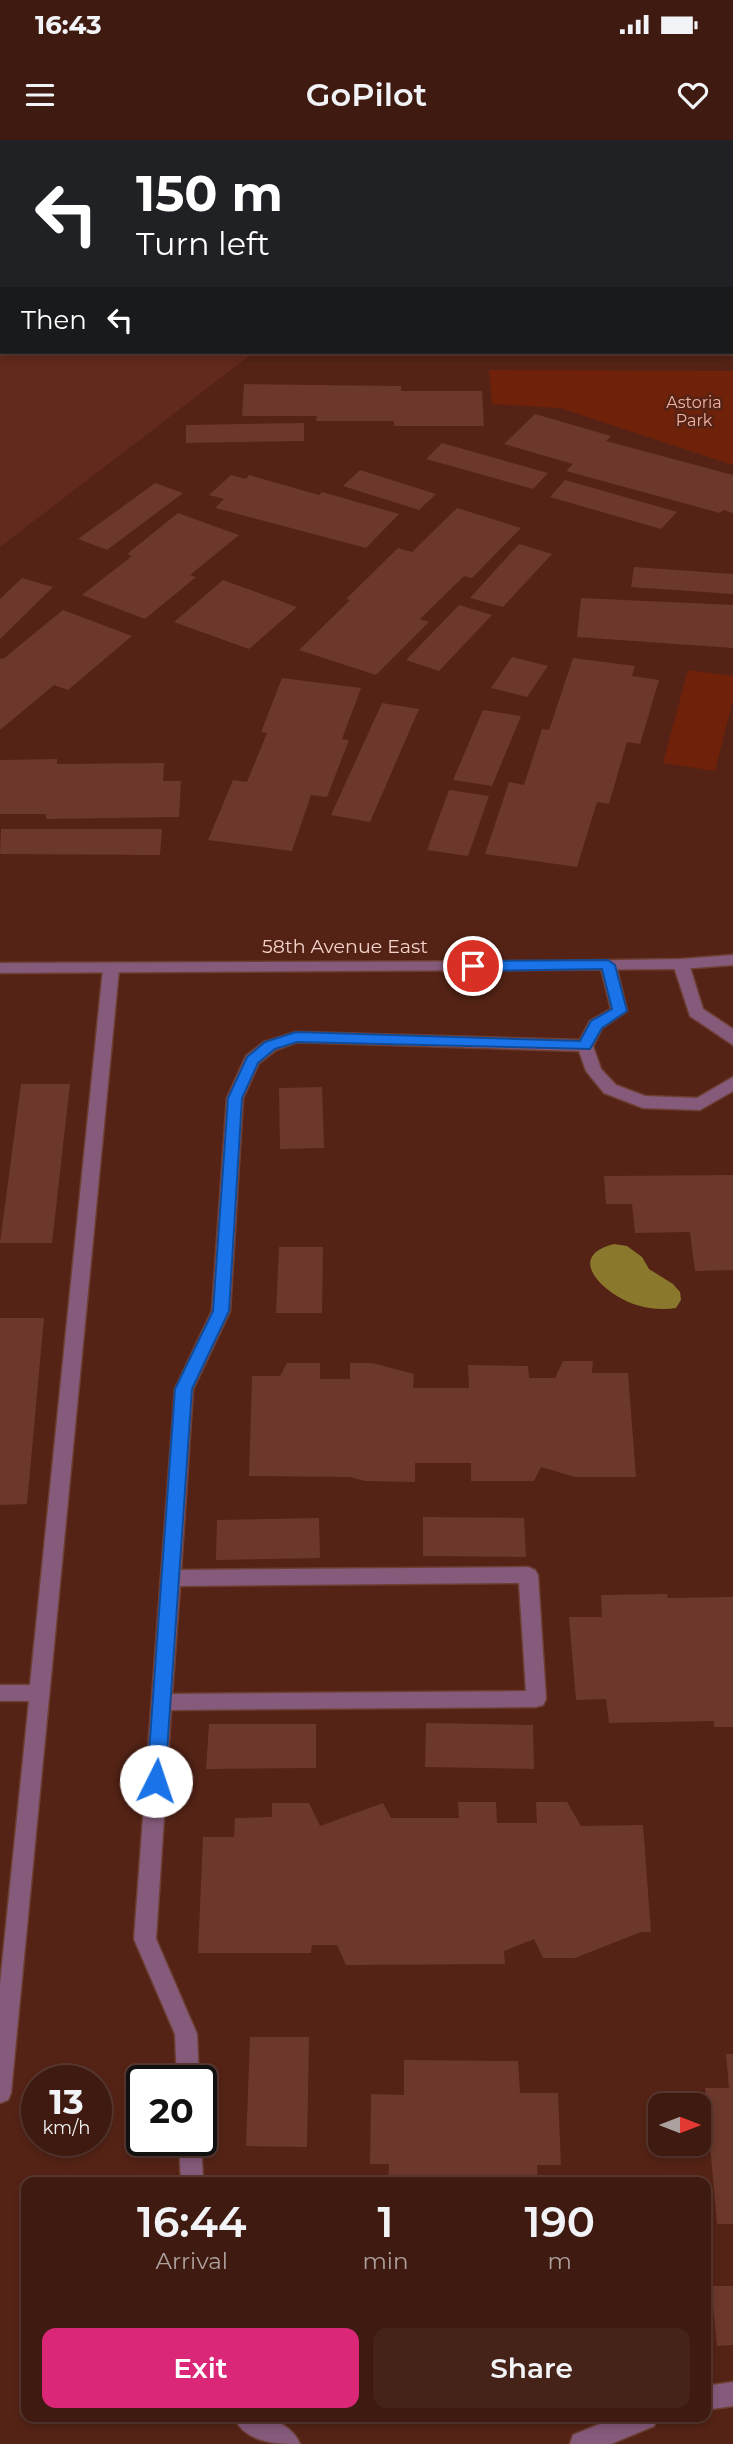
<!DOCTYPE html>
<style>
:root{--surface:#3f1a10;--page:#462319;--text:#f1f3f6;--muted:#ada19f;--line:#583830;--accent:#db2777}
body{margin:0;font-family:Montserrat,sans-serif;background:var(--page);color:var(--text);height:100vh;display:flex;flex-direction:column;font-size:26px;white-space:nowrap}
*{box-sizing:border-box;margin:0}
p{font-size:23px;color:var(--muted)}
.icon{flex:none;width:38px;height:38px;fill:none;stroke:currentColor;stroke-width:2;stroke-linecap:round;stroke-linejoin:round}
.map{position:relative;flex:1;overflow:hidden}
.side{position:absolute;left:21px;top:2037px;width:690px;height:245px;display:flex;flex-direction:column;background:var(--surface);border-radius:14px;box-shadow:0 4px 10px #0003,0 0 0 2px var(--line)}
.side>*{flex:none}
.guide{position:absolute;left:0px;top:0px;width:733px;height:214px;box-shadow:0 4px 10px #0003,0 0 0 2px var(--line);background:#202124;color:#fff;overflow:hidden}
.needle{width:46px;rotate:90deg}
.buttons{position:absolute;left:648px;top:1953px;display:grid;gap:14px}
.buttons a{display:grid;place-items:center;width:63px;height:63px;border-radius:14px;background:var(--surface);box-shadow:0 4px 10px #0003,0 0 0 2px var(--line);font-size:35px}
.speed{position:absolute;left:21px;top:1925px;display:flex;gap:14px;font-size:35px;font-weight:700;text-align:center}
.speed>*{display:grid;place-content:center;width:91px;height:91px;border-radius:50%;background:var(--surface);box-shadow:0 4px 10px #0003,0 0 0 2px var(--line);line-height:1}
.speed small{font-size:18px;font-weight:400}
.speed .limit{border:4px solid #111;border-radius:10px;background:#fff;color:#111}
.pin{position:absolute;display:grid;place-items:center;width:60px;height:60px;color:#fff;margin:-30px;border:4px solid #fff;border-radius:50%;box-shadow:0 2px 7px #0007}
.me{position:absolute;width:77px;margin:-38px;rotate:4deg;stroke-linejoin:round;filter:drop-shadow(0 0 5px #0008)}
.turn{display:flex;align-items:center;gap:24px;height:147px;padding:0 21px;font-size:32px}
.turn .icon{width:91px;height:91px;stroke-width:2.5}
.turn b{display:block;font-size:49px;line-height:60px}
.then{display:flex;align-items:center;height:66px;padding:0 21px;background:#0003;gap:14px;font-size:26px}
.eta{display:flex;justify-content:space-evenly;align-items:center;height:119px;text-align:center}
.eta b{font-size:42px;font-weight:600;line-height:49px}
.primary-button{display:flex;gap:14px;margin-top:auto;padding:14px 21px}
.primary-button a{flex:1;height:80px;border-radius:14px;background:var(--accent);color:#fff;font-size:28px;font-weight:600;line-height:80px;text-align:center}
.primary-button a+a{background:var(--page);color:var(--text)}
.status{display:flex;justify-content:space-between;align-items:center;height:49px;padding:0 35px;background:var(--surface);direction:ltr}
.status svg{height:19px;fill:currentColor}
header{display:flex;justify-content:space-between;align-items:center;height:91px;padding:0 21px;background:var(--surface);font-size:32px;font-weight:600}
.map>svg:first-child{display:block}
</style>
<div class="status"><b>16:43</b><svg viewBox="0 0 49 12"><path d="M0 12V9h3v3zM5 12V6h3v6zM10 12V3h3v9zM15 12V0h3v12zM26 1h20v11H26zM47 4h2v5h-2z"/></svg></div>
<header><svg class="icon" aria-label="menu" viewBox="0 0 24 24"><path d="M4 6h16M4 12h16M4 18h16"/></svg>GoPilot<svg class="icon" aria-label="heart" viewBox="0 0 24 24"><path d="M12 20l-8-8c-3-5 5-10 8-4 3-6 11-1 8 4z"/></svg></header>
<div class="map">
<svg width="733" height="2304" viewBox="0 0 733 2304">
<rect width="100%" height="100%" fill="#542316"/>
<polygon fill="#622a1c" points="0,216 249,216 0,407"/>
<g fill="#6f210a">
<polygon points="489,230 733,231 733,325 560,268 492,264"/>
<polygon points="688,530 733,536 733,559 715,631 663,623"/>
</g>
<path fill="#8a782d" d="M 614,1104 L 627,1106 L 642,1117 L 649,1129 L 673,1144 L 680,1152 L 681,1160 L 676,1168 C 657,1171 634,1167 617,1156 C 591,1140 574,1114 614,1104 Z"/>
<g fill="#6b382b">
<polygon points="244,244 401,246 401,251 482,251 484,286 394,286 394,281 316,281 317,276 242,276"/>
<polygon points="535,274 611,296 606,301 733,335 733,373 723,370 720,373 566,331 573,324 504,304"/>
<polygon points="304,283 304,301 186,303 186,285"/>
<polygon points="442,303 548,333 533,349 426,319"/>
<polygon points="360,330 436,354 419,370 343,346"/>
<polygon points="231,335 246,339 249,335 319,355 322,352 399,374 366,408 215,368 224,359 209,355"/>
<polygon points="565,340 677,372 661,389 550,357"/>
<polygon points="155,343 183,353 107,410 78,399"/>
<polygon points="457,368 521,388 472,438 464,436 420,479 429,482 376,535 299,510 350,460 346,459 398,408 412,412"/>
<polygon points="178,373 239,395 190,435 196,437 145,479 82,455 132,416 127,414"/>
<polygon points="519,404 552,414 503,467 470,458"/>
<polygon points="634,427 733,434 733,454 631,447"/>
<polygon points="22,438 53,447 0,499 0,459"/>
<polygon points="223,440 297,467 249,509 174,482"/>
<polygon points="581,458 733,465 733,508 577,497"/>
<polygon points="459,465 492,475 439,531 406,520"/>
<polygon points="63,470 132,496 68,550 54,545 0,590 0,518 3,519"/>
<polygon points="512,517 548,526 527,557 491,548"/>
<polygon points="573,518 635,526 632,536 659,540 640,604 627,602 609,664 597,662 577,727 485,714 509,642 524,645 542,589 549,590"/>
<polygon points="282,538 361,548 342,599 349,600 327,657 311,655 292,711 208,700 233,640 247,642 267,593 261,592"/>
<polygon points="382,563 419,569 370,682 331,675"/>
<polygon points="483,570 521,576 492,646 453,640"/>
<polygon points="57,619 57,624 164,623 163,641 181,641 179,677 46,679 46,674 0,674 0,620"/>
<polygon points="449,650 489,656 468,716 427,710"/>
<polygon points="1,689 162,689 160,715 0,714"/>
<polygon points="21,944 70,944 52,1103 0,1103"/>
<polygon points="322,947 324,1008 280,1009 279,948"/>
<polygon points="733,1035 733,1130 695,1131 690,1092 635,1093 632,1064 606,1064 604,1036"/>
<polygon points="279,1107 323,1107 322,1173 276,1173"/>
<polygon points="0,1178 44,1178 27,1364 0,1365"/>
<polygon points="563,1221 593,1221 592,1233 628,1233 636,1337 575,1337 541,1327 534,1341 471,1341 471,1323 415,1323 415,1342 365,1341 350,1337 249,1336 252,1236 280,1236 287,1223 320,1223 320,1239 350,1239 350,1223 372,1223 414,1234 413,1248 469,1248 468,1225 528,1226 529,1238 555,1238"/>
<polygon points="423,1377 524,1378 526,1417 423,1416"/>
<polygon points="319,1378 320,1418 216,1420 217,1380"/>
<polygon points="667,1454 668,1458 733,1457 733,1587 714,1587 714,1581 609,1583 606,1559 576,1560 569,1477 602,1477 601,1455"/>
<polygon points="426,1583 533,1585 534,1629 425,1627"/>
<polygon points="209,1584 316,1584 316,1628 206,1629"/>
<polygon points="458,1662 496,1662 497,1683 537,1683 536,1662 567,1662 581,1686 643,1685 651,1792 641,1792 575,1818 543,1818 534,1799 504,1811 505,1824 346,1825 337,1805 312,1805 311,1813 198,1813 203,1697 234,1697 235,1678 272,1677 272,1663 309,1663 320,1686 383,1663 391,1678 459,1678"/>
<polygon points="250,1897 309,1897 307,2007 246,2006"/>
<polygon points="726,1914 733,1914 733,2084 717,2084 705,1948 729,1948"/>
<polygon points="404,1920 518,1921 520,1953 558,1953 561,2025 537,2025 538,2042 388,2042 389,2024 370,2024 371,1954 404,1955"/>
<polygon points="711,2146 733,2146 733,2205 717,2206"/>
</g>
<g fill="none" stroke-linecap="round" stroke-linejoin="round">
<defs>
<g id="service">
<polygon points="681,819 689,824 703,869 733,889 733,905 690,876 673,824"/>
<path d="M 608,820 L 616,825 L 627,871 L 602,888 L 593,906 L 601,929 L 616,945 L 645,956 L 697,958 L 733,937 L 733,951 L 700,970 L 643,968 L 604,953 L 586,931 L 579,911 L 297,902 L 276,910 L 259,923 L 243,958 L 230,1171 L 193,1249 L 181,1430 L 528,1427 L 535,1430 L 538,1435 L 546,1559 L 543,1565 L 536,1567 L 171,1570 L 156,1799 L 197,1894 L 199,1941 L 177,1941 L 175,1894 L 134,1799 L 175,1249 L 212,1171 L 227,958 L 246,916 L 264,902 L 296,892 L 580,900 L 590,881 L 611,869 L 600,825 ZM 519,1443 L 526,1551 L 172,1554 L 180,1446 Z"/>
<polygon points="179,2000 201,2000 203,2042 181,2042"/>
<polygon points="733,2242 733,2266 705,2270 705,2246"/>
<path d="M 234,2277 C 258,2276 289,2278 300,2304 C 276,2304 245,2303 234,2277 Z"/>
<polygon points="617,2277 657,2277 654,2286 611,2304 570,2304 573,2295"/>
</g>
<polygon id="minor" points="111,824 119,829 11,1953 8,1960 0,1963 0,1844 29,1561 0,1561 0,1545 30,1545 103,829"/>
<polygon id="tertiary" points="733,815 733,825 681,829 0,833 0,823 557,821 681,819"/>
</defs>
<use href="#service" stroke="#6d3f33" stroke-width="3"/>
<use href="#minor" stroke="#6d3f33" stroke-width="3"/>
<use href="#tertiary" stroke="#6d3f33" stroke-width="3"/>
<use href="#service" fill="#855a7a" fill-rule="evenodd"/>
<use href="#minor" fill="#855a7a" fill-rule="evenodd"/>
<use href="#tertiary" fill="#855a7a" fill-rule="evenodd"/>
</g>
<polygon fill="#1a73e8" stroke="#114b97" stroke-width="2" points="608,820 615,825 627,871 602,888 590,909 297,902 275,909 258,923 242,958 229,1171 192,1249 165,1641 163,1647 156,1649 150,1647 147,1641 175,1249 213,1171 228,958 247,917 265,902 296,892 580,901 591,881 612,869 602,829 473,831 466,826 473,821"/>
<g text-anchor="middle" stroke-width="5" stroke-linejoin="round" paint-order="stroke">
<g font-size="16" fill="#f1b3a2" stroke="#542316">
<text x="694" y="268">Astoria<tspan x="694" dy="18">Park</tspan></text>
</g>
<g font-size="19" fill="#f2d2ca" stroke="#542316">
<text x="345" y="813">58th Avenue East</text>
</g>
</g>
</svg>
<div class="buttons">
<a><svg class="needle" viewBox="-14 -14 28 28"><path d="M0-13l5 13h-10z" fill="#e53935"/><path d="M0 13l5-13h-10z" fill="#ada19f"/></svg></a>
</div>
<div class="speed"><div>13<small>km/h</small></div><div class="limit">20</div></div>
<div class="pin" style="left:473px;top:826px;background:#d93025"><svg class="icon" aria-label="arrive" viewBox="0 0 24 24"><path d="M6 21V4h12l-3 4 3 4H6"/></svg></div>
<svg class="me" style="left:156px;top:1641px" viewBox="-20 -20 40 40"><circle r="19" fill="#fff"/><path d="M0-13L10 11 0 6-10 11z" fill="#1a73e8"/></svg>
<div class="guide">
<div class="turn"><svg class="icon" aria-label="left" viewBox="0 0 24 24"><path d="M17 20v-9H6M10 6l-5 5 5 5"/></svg><div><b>150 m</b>Turn left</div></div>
<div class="then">Then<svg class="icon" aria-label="left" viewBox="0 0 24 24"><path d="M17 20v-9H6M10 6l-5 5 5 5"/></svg></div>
</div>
<section class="side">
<div class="eta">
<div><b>16:44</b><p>Arrival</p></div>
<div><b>1</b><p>min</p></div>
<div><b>190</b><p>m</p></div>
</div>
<div class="primary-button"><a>Exit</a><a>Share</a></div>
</section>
</div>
